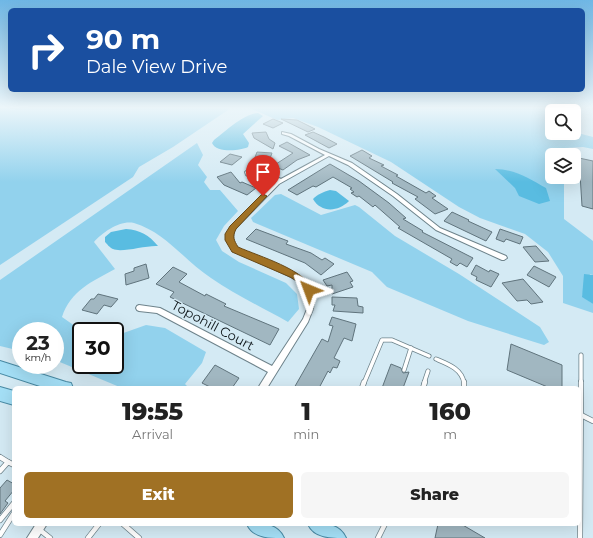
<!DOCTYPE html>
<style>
:root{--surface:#fff;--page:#f6f6f6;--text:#222;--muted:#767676;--accent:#a07124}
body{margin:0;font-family:Montserrat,sans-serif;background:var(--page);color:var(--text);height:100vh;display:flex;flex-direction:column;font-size:15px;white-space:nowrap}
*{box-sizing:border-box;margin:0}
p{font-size:13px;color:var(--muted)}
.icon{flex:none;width:22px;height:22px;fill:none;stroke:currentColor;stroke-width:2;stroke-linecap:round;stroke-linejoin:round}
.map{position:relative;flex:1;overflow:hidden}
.drawer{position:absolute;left:12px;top:386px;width:569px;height:140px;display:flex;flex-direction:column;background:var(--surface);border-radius:6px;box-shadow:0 4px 16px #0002}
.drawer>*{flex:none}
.hud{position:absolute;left:8px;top:8px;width:577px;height:84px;border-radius:6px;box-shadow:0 4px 16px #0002;background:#1a4fa0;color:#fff;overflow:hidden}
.tools{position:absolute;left:545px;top:104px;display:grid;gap:8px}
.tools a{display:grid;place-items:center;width:36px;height:36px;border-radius:6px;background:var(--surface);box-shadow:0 4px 16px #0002;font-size:20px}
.speed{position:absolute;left:12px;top:322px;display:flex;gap:8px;font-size:20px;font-weight:700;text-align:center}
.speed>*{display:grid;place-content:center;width:52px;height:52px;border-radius:50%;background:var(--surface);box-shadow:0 4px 16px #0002;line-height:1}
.speed small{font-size:10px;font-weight:400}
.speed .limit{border:2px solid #111;border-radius:6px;background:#fff;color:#111}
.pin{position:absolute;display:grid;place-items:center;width:34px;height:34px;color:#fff;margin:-41px -17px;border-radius:50% 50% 50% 0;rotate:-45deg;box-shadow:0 0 4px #0007}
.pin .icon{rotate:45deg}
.me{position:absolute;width:44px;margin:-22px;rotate:316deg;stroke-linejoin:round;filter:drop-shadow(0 0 3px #0008)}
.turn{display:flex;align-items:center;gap:14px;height:84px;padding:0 12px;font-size:18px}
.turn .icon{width:52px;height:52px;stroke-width:2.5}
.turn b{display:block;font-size:28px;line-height:34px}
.eta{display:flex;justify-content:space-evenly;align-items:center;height:68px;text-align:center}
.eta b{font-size:24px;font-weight:800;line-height:28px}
.button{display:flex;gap:8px;margin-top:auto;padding:8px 12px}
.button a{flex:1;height:46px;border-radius:6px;background:var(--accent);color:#fff;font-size:16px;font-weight:800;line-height:46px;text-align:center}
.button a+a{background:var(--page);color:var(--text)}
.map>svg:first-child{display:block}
</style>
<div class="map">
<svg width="593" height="538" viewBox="0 0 593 538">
<rect width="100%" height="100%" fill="#d4eaf4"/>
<g fill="#92d2ed">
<polygon points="0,107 221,107 228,108 228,110 173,147 139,167 133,177 0,265"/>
<polygon points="252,107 534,107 558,111 552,111 552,133 574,132 593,137 593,149 583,147 565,148 565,155 552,155 552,177 564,177 564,219 593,241 593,275 590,274 582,296 593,304 593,313 563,303 563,276 548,252 525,234 480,218 459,207 391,162 318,127 293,118 277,120 250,108"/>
<path d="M 197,143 L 203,155 L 198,165 L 207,177 L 204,182 L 210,190 L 220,190 L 238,211 L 224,226 L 216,240 L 222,251 L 239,262 L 286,283 L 297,294 L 299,309 L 288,322 C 263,308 234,294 211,278 C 185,261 165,232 134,223 C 120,220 103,232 94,242 L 115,269 C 93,281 70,291 62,317 L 82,331 L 81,365 L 115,365 L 115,336 L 146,325 L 165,328 L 206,352 L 202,363 L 185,384 L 189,388 L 122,388 L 55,360 L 55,331 L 21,331 L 21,351 L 0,346 L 0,280 Z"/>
<polygon points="281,194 321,215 355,205 359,207 395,236 459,274 540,327 549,342 544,345 468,321 387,287 372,272 253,222 251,218 275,195"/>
</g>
<g fill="#59bce1">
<path d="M 258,113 L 263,116 L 243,134 L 249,143 L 248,147 C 240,151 216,153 212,143 L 214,140 C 226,131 243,114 258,113 Z"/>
<path d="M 495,169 C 514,169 530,179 546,188 L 550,201 L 539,204 L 519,196 L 515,188 Z"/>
<path d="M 330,190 L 336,191 L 349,201 C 338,212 321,213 313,199 C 318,194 323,192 330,190 Z"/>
<path d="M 126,229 C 140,230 149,235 158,246 C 146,245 122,253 113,249 C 110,248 107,244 105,242 L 105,237 L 111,232 Z"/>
<polygon points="584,274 593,275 593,304 582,297"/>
</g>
<g fill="#a1b7c1" stroke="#60747d">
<polygon points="273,119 283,123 273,128 263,124"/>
<polygon points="281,119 297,120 315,129 308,132"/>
<polygon points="266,132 269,139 275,143 273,149 254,138 252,133"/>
<polygon points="313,132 324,137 337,144 329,148 305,135"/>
<polygon points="287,142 310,155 297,160 283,170 273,166 293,153 279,146"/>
<polygon points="362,150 372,156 369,158 384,165 381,166 398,175 396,176 426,193 429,191 436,196 432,198 448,209 435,214 415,199 418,197 392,183 393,182 350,156"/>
<polygon points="257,152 272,153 269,161 254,160"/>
<polygon points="230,154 242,157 232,165 220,162"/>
<polygon points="579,158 593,161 593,209 582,206"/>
<polygon points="330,164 359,181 389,203 406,218 403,219 423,231 422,232 473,258 467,267 460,263 457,266 450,262 452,259 398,228 400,227 375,205 373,207 359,196 357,197 351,193 354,192 350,189 352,188 333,177 316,187 313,186 297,195 288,190"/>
<polygon points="231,172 240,183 242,182 256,188 247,195 224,185 217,177"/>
<polygon points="452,212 469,220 468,221 492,232 486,241 444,221"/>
<polygon points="256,229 288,241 286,244 311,253 322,260 325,258 334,264 321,275 305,263 246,239"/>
<polygon points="500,229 523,237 520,244 506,239 504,242 496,239"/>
<polygon points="536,246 549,261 535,262 523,247"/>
<polygon points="146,264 149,278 126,285 125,274 134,271 134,268"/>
<polygon points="476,265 489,272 490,270 499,274 491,287 476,280 477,277 471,274"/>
<polygon points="534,266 556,277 549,287 527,275"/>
<polygon points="173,267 187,274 179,282 205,296 206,294 226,304 224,306 279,329 270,345 170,297 174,292 156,284"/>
<polygon points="347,272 353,281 350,282 353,287 332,294 332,285 327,286 323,280"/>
<polygon points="523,279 543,302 531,304 527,300 517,301 502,283"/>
<polygon points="98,294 118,299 111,307 104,305 97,314 82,310 91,299 94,299"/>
<polygon points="332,297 357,298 358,306 363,307 363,313 333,311 335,305 332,305"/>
<polygon points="332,317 356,324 352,341 344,338 334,358 340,361 337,368 333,367 330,373 328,371 319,388 294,388 322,339 328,342 333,326 329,325"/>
<polygon points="511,344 562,365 562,388 550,388 507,370"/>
<polygon points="391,364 401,368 403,373 409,372 403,388 382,388"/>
<polygon points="215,365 239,378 232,388 212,388 202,383"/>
<polygon points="7,480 14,484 14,490 5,501 8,503 0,514 0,488"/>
<polygon points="438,524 461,524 485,538 435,538"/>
</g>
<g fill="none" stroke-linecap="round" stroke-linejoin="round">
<defs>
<g id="service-far1">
<path d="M 436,359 C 448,364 462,369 464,383"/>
<polyline points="404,370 411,348"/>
<polyline points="364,383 382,340 392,340 429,356"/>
<polyline points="424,383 428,371"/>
<polyline points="581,383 581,355"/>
</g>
<g id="service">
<polyline points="362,388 364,382"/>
<polyline points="423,388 425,382"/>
<polyline points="464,388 464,382"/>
<polyline points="581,415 593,421"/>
<polyline points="0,457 8,462"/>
<polyline points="0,471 8,462 14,465"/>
<polyline points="0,520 14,503"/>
<polyline points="123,524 139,538"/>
<polyline points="40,530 50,538"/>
<polyline points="0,535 14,513"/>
<polyline points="88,538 99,524"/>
<polyline points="378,538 385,524"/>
<polyline points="580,538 581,382"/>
</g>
<g id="minor">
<path d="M 282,132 L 291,134 L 319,149 L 352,163 L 397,194 L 440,228 L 506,256 L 507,258 L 504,260 L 502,260 L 436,230 L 393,196 L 348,165 L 329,156 L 279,184 L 235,229 C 232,236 232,242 237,249 L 278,265 L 296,274 L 308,284 L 313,293 L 314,300 L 313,309 L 308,322 L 267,388 L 258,388 L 268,372 L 157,313 L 139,311 L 137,310 L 136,308 L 137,306 L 139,305 L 160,308 L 272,366 L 303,319 L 307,309 L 308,300 L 307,293 L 304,288 L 298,282 L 291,277 L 274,269 L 233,251 L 229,244 L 227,239 L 228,234 L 231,227 L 271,187 L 246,175 L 245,172 C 247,170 250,168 253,168 C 260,167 275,176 281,179 L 325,155 L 289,136 L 282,134 ZM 254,170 L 255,170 L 277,181 L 273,184 L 250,173 Z"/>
<polygon points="36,524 47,524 38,538 27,538"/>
</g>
<g id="primary">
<polygon points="0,361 66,382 71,383 73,388 46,388 0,373"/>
<polygon points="0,387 14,391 14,405 0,401"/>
<path d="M 247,524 C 261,524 277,522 284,538 C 269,538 253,538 247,524 Z"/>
<path d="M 308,524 C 323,524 339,522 346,538 C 331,538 314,538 308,524 Z"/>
</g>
</defs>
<use href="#service-far1" stroke="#6e838b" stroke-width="5"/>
<use href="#service" stroke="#6e838b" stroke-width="6"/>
<use href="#minor" stroke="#6e838b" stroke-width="2"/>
<use href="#primary" stroke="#488aa4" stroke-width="2"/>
<use href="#service-far1" stroke="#fff" stroke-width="3.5"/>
<use href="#service" stroke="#fff" stroke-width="4.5"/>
<use href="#minor" fill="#fff" fill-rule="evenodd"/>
<use href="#primary" fill="#a4dff6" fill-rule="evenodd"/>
</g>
<linearGradient id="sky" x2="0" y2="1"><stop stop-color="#6fb7e5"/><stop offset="0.59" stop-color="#ecf6fa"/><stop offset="1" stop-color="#ecf6fa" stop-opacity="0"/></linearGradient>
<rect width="593" height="182" fill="url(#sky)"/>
<path fill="#a07124" stroke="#684917" d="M 263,194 L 267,196 L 236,229 C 232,237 234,240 238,247 C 261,257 303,269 314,290 L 313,293 L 306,293 L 297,281 L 290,277 L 232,252 L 225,240 L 225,234 L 230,226 L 261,195 Z"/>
<g text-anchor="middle" stroke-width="3" stroke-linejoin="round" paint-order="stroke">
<g font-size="13" fill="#0c1418" stroke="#d4eaf4">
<text transform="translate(213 325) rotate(28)" y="5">Topohill Court</text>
</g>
</g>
</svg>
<div class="tools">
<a><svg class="icon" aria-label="search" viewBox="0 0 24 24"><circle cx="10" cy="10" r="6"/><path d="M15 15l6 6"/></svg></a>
<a><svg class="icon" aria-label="layers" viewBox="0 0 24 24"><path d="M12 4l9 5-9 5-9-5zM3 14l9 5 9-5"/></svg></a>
</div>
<div class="speed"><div>23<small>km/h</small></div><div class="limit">30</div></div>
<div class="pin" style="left:263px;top:196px;background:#d93025"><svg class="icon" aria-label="arrive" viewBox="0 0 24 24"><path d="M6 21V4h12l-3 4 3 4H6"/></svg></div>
<svg class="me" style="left:309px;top:290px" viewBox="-20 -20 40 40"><path d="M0-17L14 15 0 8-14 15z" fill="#a07124" stroke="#fff" stroke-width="4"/></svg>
<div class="hud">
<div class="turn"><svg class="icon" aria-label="right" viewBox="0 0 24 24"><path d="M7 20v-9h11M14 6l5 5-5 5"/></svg><div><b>90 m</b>Dale View Drive</div></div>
</div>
<section class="drawer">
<div class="eta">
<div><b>19:55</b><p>Arrival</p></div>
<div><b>1</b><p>min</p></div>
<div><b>160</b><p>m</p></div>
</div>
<div class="button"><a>Exit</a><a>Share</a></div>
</section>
</div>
